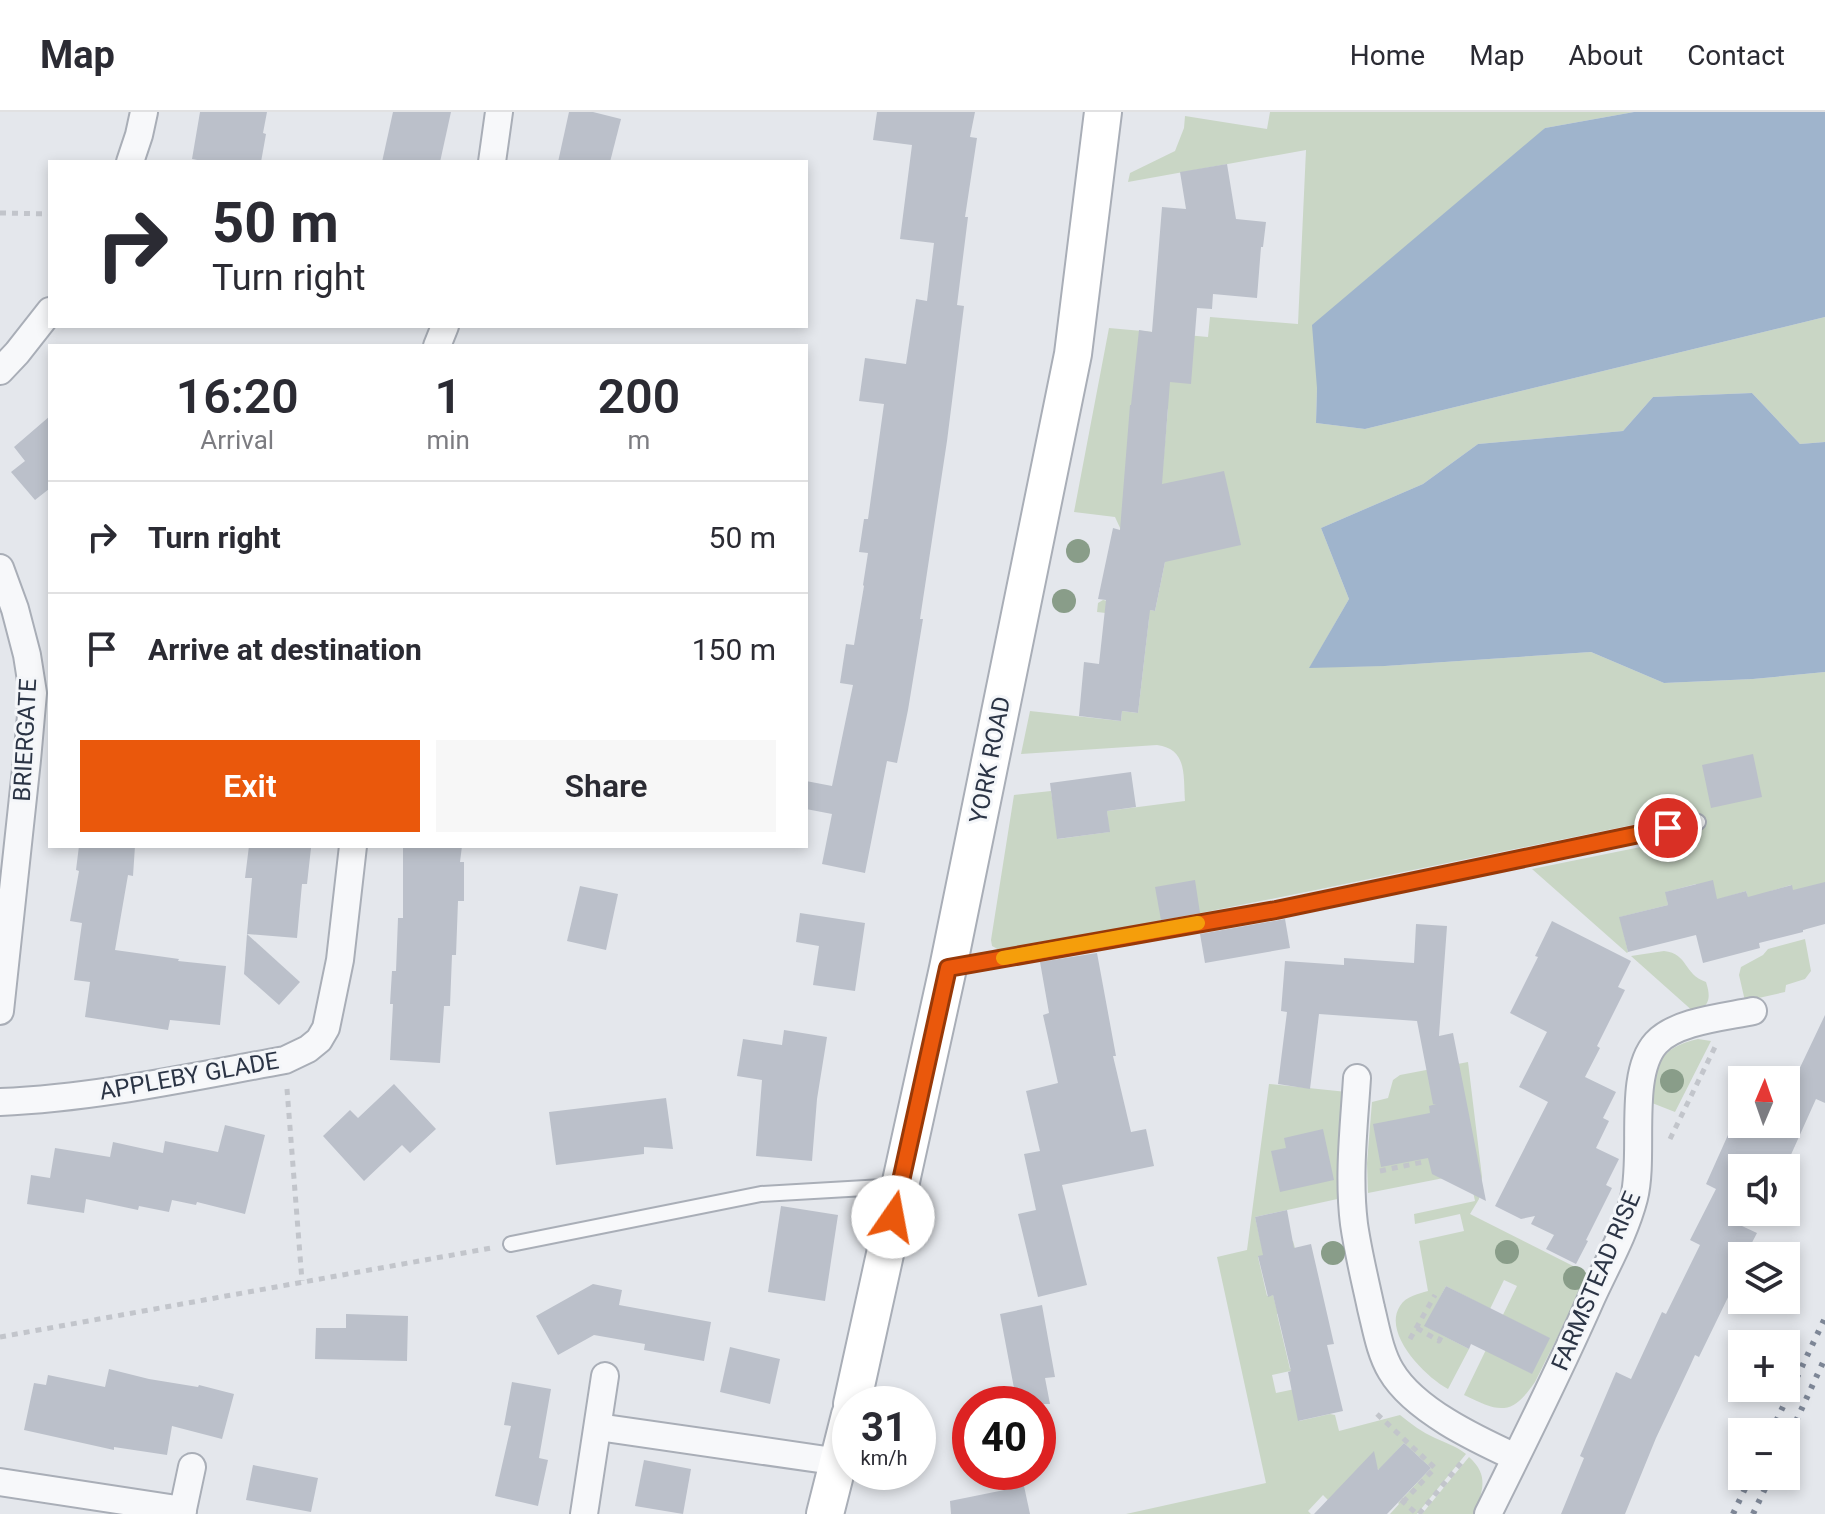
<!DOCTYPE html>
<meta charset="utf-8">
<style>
:root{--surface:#fff;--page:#f7f7f7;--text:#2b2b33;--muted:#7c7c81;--line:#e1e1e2;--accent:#ea580c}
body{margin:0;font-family:Roboto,sans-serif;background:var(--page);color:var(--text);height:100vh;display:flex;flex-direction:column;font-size:30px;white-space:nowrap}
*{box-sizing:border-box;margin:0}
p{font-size:26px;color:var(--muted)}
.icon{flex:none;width:44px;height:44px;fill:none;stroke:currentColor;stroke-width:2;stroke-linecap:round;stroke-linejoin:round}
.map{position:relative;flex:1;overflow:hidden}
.drawer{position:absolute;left:48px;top:232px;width:760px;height:504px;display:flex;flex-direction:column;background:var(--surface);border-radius:0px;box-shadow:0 4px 12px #0003}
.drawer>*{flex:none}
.top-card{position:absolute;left:48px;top:48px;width:760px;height:168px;border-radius:0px;box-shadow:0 4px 12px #0003;background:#fff;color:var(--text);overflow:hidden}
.needle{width:52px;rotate:2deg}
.tools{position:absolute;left:1728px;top:954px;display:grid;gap:16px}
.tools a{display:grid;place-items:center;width:72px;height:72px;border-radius:0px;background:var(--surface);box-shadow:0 4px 12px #0003;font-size:40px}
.speed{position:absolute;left:832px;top:1274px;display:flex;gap:16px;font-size:40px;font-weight:700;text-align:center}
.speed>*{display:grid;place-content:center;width:104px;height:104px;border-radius:50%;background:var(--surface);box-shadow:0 4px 12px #0003;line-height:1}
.speed small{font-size:20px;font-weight:400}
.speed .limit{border:12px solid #d22;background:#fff;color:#111}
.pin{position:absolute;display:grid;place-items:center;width:68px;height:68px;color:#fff;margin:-34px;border:4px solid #fff;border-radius:50%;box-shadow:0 2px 8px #0007}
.me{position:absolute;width:88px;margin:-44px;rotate:12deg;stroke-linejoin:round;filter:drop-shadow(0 0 6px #0008)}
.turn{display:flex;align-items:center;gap:28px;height:168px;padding:0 32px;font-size:36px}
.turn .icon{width:104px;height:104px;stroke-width:2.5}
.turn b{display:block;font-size:56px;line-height:68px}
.eta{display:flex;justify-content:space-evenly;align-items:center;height:136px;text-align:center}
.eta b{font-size:48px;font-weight:600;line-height:56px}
.primary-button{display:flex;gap:16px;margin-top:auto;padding:16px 32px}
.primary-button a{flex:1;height:92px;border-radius:0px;background:var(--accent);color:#fff;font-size:32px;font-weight:600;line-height:92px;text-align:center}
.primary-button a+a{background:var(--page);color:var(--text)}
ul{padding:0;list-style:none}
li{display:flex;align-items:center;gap:24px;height:112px;padding:0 32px;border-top:2px solid var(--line)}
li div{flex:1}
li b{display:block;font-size:30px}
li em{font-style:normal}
header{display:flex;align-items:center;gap:48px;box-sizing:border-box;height:112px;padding:0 40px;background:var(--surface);border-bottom:2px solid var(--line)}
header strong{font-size:38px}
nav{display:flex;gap:44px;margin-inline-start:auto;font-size:28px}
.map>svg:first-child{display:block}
</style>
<header>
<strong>Map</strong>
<nav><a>Home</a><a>Map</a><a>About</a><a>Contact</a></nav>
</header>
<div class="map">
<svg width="1825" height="1402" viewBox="0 0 1825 1402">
<rect width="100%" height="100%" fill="#e4e7ec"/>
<g fill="#c9d6c5" fill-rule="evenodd">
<path d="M 1270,0 L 1634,0 L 1545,16 L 1317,276 L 1316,311 L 1365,317 L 1825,205 L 1825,330 L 1800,332 L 1752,281 L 1653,285 L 1623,319 L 1478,332 L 1423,372 L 1321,416 L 1349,487 L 1310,555 L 1385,554 L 1591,540 L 1664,571 L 1753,567 L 1825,560 L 1825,776 L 1796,778 L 1806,817 L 1803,818 L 1791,773 L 1771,779 L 1775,794 L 1752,800 L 1746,779 L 1723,786 L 1712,819 L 1695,823 L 1693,817 L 1696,772 L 1666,780 L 1668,793 L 1620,805 L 1628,840 L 1627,841 L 1532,757 L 1690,725 L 1685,702 L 1306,780 L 1003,840 L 992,834 L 991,828 L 1014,683 L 1051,679 L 1058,727 L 1109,720 L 1107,699 L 1185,689 C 1183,664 1188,637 1157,633 L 1021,642 L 1030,599 L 1121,609 L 1122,599 L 1138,601 L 1149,506 L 1097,500 L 1098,491 L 1103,488 L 1155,499 L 1165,450 L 1121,418 L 1115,405 L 1074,400 L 1109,216 L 1208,225 L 1210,205 L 1298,212 L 1306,38 L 1128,70 L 1130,61 L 1175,39 L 1184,16 L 1185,4 L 1267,17 ZM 1130,293 L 1168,297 L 1163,352 Z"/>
<polygon points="1805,827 1811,859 1805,867 1786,873 1785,880 1745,889 1739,863 1741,855 1763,843 1768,837"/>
<path d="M 1664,839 C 1689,842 1683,862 1706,870 C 1711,886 1710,893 1695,901 L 1631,844 Z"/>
<path d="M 1698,927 L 1711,929 L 1675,1000 L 1647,989 C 1657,953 1658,936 1698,927 Z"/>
<path d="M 1468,950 L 1482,1065 L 1479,1087 L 1470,1102 L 1589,1162 L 1535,1270 C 1511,1305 1499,1300 1464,1283 L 1517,1174 L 1504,1168 L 1490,1197 L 1446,1174 L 1425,1214 L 1469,1237 L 1448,1277 C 1425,1265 1382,1221 1400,1194 C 1406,1184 1418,1182 1428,1179 L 1419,1129 L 1464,1119 L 1460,1102 L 1415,1112 L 1414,1102 L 1475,1089 L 1469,1061 L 1368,1081 L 1367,1051 L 1372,990 L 1388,986 L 1393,968 L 1400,963 Z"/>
<path d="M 1269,972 L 1347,980 L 1342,1086 L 1255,1105 L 1262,1135 L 1293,1129 L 1295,1136 L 1258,1145 L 1267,1184 L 1273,1183 L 1277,1198 L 1308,1194 L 1277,1202 L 1290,1257 L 1322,1252 L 1272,1263 L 1276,1281 L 1295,1277 L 1299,1309 L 1330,1302 L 1335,1303 L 1339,1319 L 1400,1303 C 1411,1312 1422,1320 1435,1326 C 1446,1331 1456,1334 1466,1342 L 1417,1402 L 1390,1402 L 1399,1392 L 1398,1391 L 1401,1388 L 1431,1356 L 1404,1331 L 1379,1358 L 1367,1347 L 1335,1395 L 1323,1383 L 1308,1399 L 1311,1402 L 1126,1402 L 1266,1371 L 1217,1145 L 1247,1138 Z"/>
<path d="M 1469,1345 C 1490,1364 1482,1379 1475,1402 L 1422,1402 Z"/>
</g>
<g fill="#9fb4cc">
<polygon points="1634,0 1825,0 1825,205 1365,317 1316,311 1317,276 1312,213 1545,16"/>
<polygon points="1752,281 1800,332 1825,330 1825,560 1753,567 1664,571 1591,540 1385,554 1309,556 1349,487 1321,416 1423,372 1478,332 1623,319 1653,285"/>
</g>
<g fill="#bbc0ca">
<polygon points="200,0 267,0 263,21 266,22 261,50 208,50 192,47"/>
<polygon points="393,0 451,0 440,50 382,50"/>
<polygon points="569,0 593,0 621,7 610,50 558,50"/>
<polygon points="877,0 975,0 970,25 977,26 965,105 968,105 957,193 964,194 947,329 920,507 923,507 908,598 897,651 887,649 865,761 822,752 832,702 806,697 806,669 832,674 853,573 840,571 846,532 854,533 864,474 863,473 868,441 859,440 864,407 868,407 884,292 859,289 865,246 906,252 916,187 927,189 934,131 900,127 912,33 873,28"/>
<polygon points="1227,52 1236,107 1266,110 1263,135 1261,135 1257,186 1213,182 1212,197 1197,196 1191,272 1170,270 1162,372 1224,359 1241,433 1165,450 1155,499 1150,498 1138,601 1122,599 1121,609 1079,604 1084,550 1099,552 1106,488 1098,487 1113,416 1120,418 1130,293 1131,293 1139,218 1152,220 1162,95 1186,97 1180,60"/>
<polygon points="50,304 50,379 49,377 35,388 11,360 25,349 14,335"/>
<polygon points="1753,642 1762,685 1711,696 1702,653"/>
<polygon points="1131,660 1136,695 1107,699 1110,720 1057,727 1050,671"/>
<polygon points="79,734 135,734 133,764 128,763 115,838 179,847 178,849 226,854 220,913 170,908 168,918 85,905 90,870 74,868 82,811 70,809 79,759 76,758"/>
<polygon points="249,734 311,736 307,772 302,772 297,826 247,822 252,766 245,766"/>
<polygon points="403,734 462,734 460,750 464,750 464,789 458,789 456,843 452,843 450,894 444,894 440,951 390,948 393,892 390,892 392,859 396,859 398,806 403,806"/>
<polygon points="1195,768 1200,801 1161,808 1155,775"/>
<polygon points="1713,768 1717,787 1746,779 1748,785 1792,773 1793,778 1825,770 1825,812 1803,818 1803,820 1759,831 1760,836 1703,851 1696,823 1628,840 1619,805 1668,793 1665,780"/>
<polygon points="580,774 618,782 606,838 567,829"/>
<polygon points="800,801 865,811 855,879 813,873 819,834 796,830"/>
<polygon points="1285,807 1290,836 1205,851 1200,822"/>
<polygon points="1552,809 1631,849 1618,875 1625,878 1597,934 1600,936 1585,965 1616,980 1603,1006 1609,1009 1596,1036 1619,1047 1606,1073 1612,1076 1586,1128 1588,1129 1576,1152 1546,1137 1554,1123 1531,1112 1535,1104 1521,1107 1495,1094 1548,990 1519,975 1547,920 1510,901 1538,845 1535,844"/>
<polygon points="1416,812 1447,814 1439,924 1453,921 1486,1089 1432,1062 1428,1046 1381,1055 1373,1012 1430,1001 1429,994 1436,992 1433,992 1417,909 1319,902 1310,977 1278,972 1287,900 1281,899 1285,849 1344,853 1344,846 1414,851"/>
<polygon points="247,822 300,870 279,893 244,862"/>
<polygon points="1097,841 1116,944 1113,944 1131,1020 1146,1017 1154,1054 1062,1073 1087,1173 1038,1185 1018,1102 1036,1098 1024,1042 1040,1039 1026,979 1058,971 1043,903 1049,901 1040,850"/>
<polygon points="1825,903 1825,991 1816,987 1785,1056 1742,1056 1742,1114 1757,1121 1745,1144 1742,1144 1742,1150 1731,1171 1734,1173 1699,1245 1695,1243 1690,1254 1656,1326 1625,1402 1561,1402 1584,1346 1580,1344 1616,1260 1631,1267 1662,1200 1666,1202 1700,1133 1690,1128 1716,1077 1706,1072 1732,1014 1730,1013 1742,985 1742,1012 1786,1012 1786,985"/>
<polygon points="784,918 827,925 817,987 812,1049 756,1044 762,968 737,964 743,927 782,933"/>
<polygon points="394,972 436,1017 410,1041 402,1033 364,1069 323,1024 350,998 358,1006"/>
<polygon points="666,986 673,1037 644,1035 644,1042 556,1053 549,1000"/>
<polygon points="225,1013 265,1023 245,1102 197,1090 196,1093 172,1088 169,1100 139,1094 138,1098 86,1087 84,1101 27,1092 31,1063 50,1066 55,1036 110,1045 113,1030 163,1041 165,1029 218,1040"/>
<polygon points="1323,1017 1334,1068 1280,1080 1271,1039 1286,1036 1284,1026"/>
<polygon points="781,1094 838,1103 825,1189 768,1180"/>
<polygon points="1287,1098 1294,1136 1311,1132 1334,1232 1327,1233 1343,1299 1298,1309 1288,1260 1291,1259 1273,1183 1268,1185 1258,1144 1263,1143 1255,1105"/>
<polygon points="593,1172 622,1178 619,1193 711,1210 704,1249 644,1238 645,1232 594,1223 558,1243 536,1204"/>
<polygon points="1446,1174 1550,1226 1532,1262 1471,1232 1469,1237 1424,1214"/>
<polygon points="1042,1193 1055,1265 1045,1266 1050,1292 1017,1292 1000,1202"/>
<polygon points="346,1202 408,1204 407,1249 315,1247 316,1216 346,1216"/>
<polygon points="730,1235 780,1247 770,1292 720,1280"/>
<polygon points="109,1257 149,1267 198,1275 199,1273 234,1282 222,1327 172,1314 167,1343 114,1335 114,1338 24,1318 34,1271 46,1273 48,1263 105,1275"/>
<polygon points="512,1270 551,1277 539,1346 548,1348 538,1394 495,1384 511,1314 504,1313"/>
<polygon points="1404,1331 1431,1356 1387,1402 1314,1402 1374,1339 1378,1358"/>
<polygon points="644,1348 691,1357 683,1402 635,1394"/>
<polygon points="253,1353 318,1366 311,1400 246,1388"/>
<polygon points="1024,1374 1030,1402 951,1402 950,1389"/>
</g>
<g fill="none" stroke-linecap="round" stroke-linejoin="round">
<defs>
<g id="lane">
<polyline points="949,856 1276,798 1698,710"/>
<polyline points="511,1132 761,1082 900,1074"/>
</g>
<g id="street">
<polyline points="130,50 139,23 144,0"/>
<polyline points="492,50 499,0"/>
<polyline points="437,234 445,214"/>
<polyline points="0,259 17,241 50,199"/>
<polyline points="0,456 15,497 27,543 33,581 27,648 0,899"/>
<path d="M 1357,966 C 1354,1014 1348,1064 1354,1112 C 1358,1140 1365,1168 1371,1196 C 1376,1216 1380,1241 1391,1259 C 1414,1298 1476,1327 1515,1345"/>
<path d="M 0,990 C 96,986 191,965 285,948 L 308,937 L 319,928 L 326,916 L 340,848 L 353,734"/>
<polyline points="598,1315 840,1350"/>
<polyline points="0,1370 183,1398"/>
<polyline points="182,1402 192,1355"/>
<polyline points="584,1402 605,1264"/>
<path d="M 1488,1402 C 1523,1331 1559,1260 1591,1187 C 1606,1154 1625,1121 1634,1086 C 1645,1043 1627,963 1656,931 C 1676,909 1725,905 1753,899"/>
</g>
<g id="secondary">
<polyline points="852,1292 948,856 1073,242 1103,0"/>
<polyline points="825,1402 850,1303"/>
</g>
</defs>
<use href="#lane" stroke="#a9aeb7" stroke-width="18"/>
<use href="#street" stroke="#a9aeb7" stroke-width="30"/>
<use href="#secondary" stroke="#a9aeb7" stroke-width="40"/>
<g stroke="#c2c5cb" stroke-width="5" stroke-dasharray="6 6" stroke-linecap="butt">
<polyline points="0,101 50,102"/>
<polyline points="287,977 302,1169"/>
<polyline points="1670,1027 1715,935"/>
<polyline points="1380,1059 1423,1050"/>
<polyline points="1417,1216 1439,1229 1442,1223"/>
<polyline points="0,1225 491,1136"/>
<polyline points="1410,1227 1435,1183"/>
<polyline points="1377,1302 1435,1356 1403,1390"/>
<polyline points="1401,1388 1417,1402"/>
<polyline points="1419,1402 1461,1351"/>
</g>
<use href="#lane" stroke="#f7f8fa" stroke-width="14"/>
<use href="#street" stroke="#f7f8fa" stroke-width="26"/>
<use href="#secondary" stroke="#fff" stroke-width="36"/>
<g stroke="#7d8696" stroke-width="6" stroke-dasharray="4 8" stroke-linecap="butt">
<polyline points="1771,1320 1825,1206"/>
<polyline points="1786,1331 1825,1246"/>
<polyline points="1733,1402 1751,1364"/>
<polyline points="1753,1402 1771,1364"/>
</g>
</g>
<g fill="#899d89">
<circle cx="1078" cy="439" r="12"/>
<circle cx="1064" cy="489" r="12"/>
<circle cx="1672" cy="969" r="12"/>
<circle cx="1507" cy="1140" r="12"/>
<circle cx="1333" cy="1141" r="12"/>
<circle cx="1575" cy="1166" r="12"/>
</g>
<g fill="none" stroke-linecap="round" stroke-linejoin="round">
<defs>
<polyline id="route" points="893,1105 948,856 1276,798 1668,716"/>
</defs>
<use href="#route" stroke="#983908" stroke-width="20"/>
<use href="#route" stroke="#ea580c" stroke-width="14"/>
<polyline stroke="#f59e0b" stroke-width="14" points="1003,846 1198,811"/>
</g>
<g text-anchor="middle" stroke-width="6" stroke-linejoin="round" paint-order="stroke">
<g font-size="24" fill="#2b3445" stroke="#f4f6f9">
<text transform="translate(25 628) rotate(-87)" y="8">BRIERGATE</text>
<text transform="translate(990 648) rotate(-79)" y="8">YORK ROAD</text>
<text transform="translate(189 964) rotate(-10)" y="8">APPLEBY GLADE</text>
<text transform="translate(1596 1169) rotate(-67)" y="8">FARMSTEAD RISE</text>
</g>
</g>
</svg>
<div class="tools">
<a><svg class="needle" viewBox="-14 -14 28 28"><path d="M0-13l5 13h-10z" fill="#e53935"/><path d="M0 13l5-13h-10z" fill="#7c7c81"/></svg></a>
<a><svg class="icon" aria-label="sound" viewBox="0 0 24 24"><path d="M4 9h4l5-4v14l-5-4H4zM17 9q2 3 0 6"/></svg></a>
<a><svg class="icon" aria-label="layers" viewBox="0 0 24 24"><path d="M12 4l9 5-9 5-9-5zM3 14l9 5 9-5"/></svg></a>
<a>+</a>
<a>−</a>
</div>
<div class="speed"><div>31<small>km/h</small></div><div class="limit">40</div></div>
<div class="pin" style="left:1668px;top:716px;background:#d93025"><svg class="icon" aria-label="arrive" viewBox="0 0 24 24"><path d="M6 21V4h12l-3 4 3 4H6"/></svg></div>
<svg class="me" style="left:893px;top:1105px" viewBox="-20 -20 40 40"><circle r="19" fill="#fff"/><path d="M0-13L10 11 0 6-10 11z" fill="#ea580c"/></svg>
<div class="top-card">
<div class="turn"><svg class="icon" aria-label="right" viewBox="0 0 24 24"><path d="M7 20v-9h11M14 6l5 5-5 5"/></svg><div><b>50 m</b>Turn right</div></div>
</div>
<section class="drawer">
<div class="eta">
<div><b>16:20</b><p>Arrival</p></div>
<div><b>1</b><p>min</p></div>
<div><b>200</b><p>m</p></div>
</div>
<ul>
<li><svg class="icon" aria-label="right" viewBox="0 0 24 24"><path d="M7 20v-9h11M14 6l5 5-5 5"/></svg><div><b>Turn right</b></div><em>50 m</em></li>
<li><svg class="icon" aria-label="arrive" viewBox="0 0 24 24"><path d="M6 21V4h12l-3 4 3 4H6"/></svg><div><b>Arrive at destination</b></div><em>150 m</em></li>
</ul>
<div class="primary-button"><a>Exit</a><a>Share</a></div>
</section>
</div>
